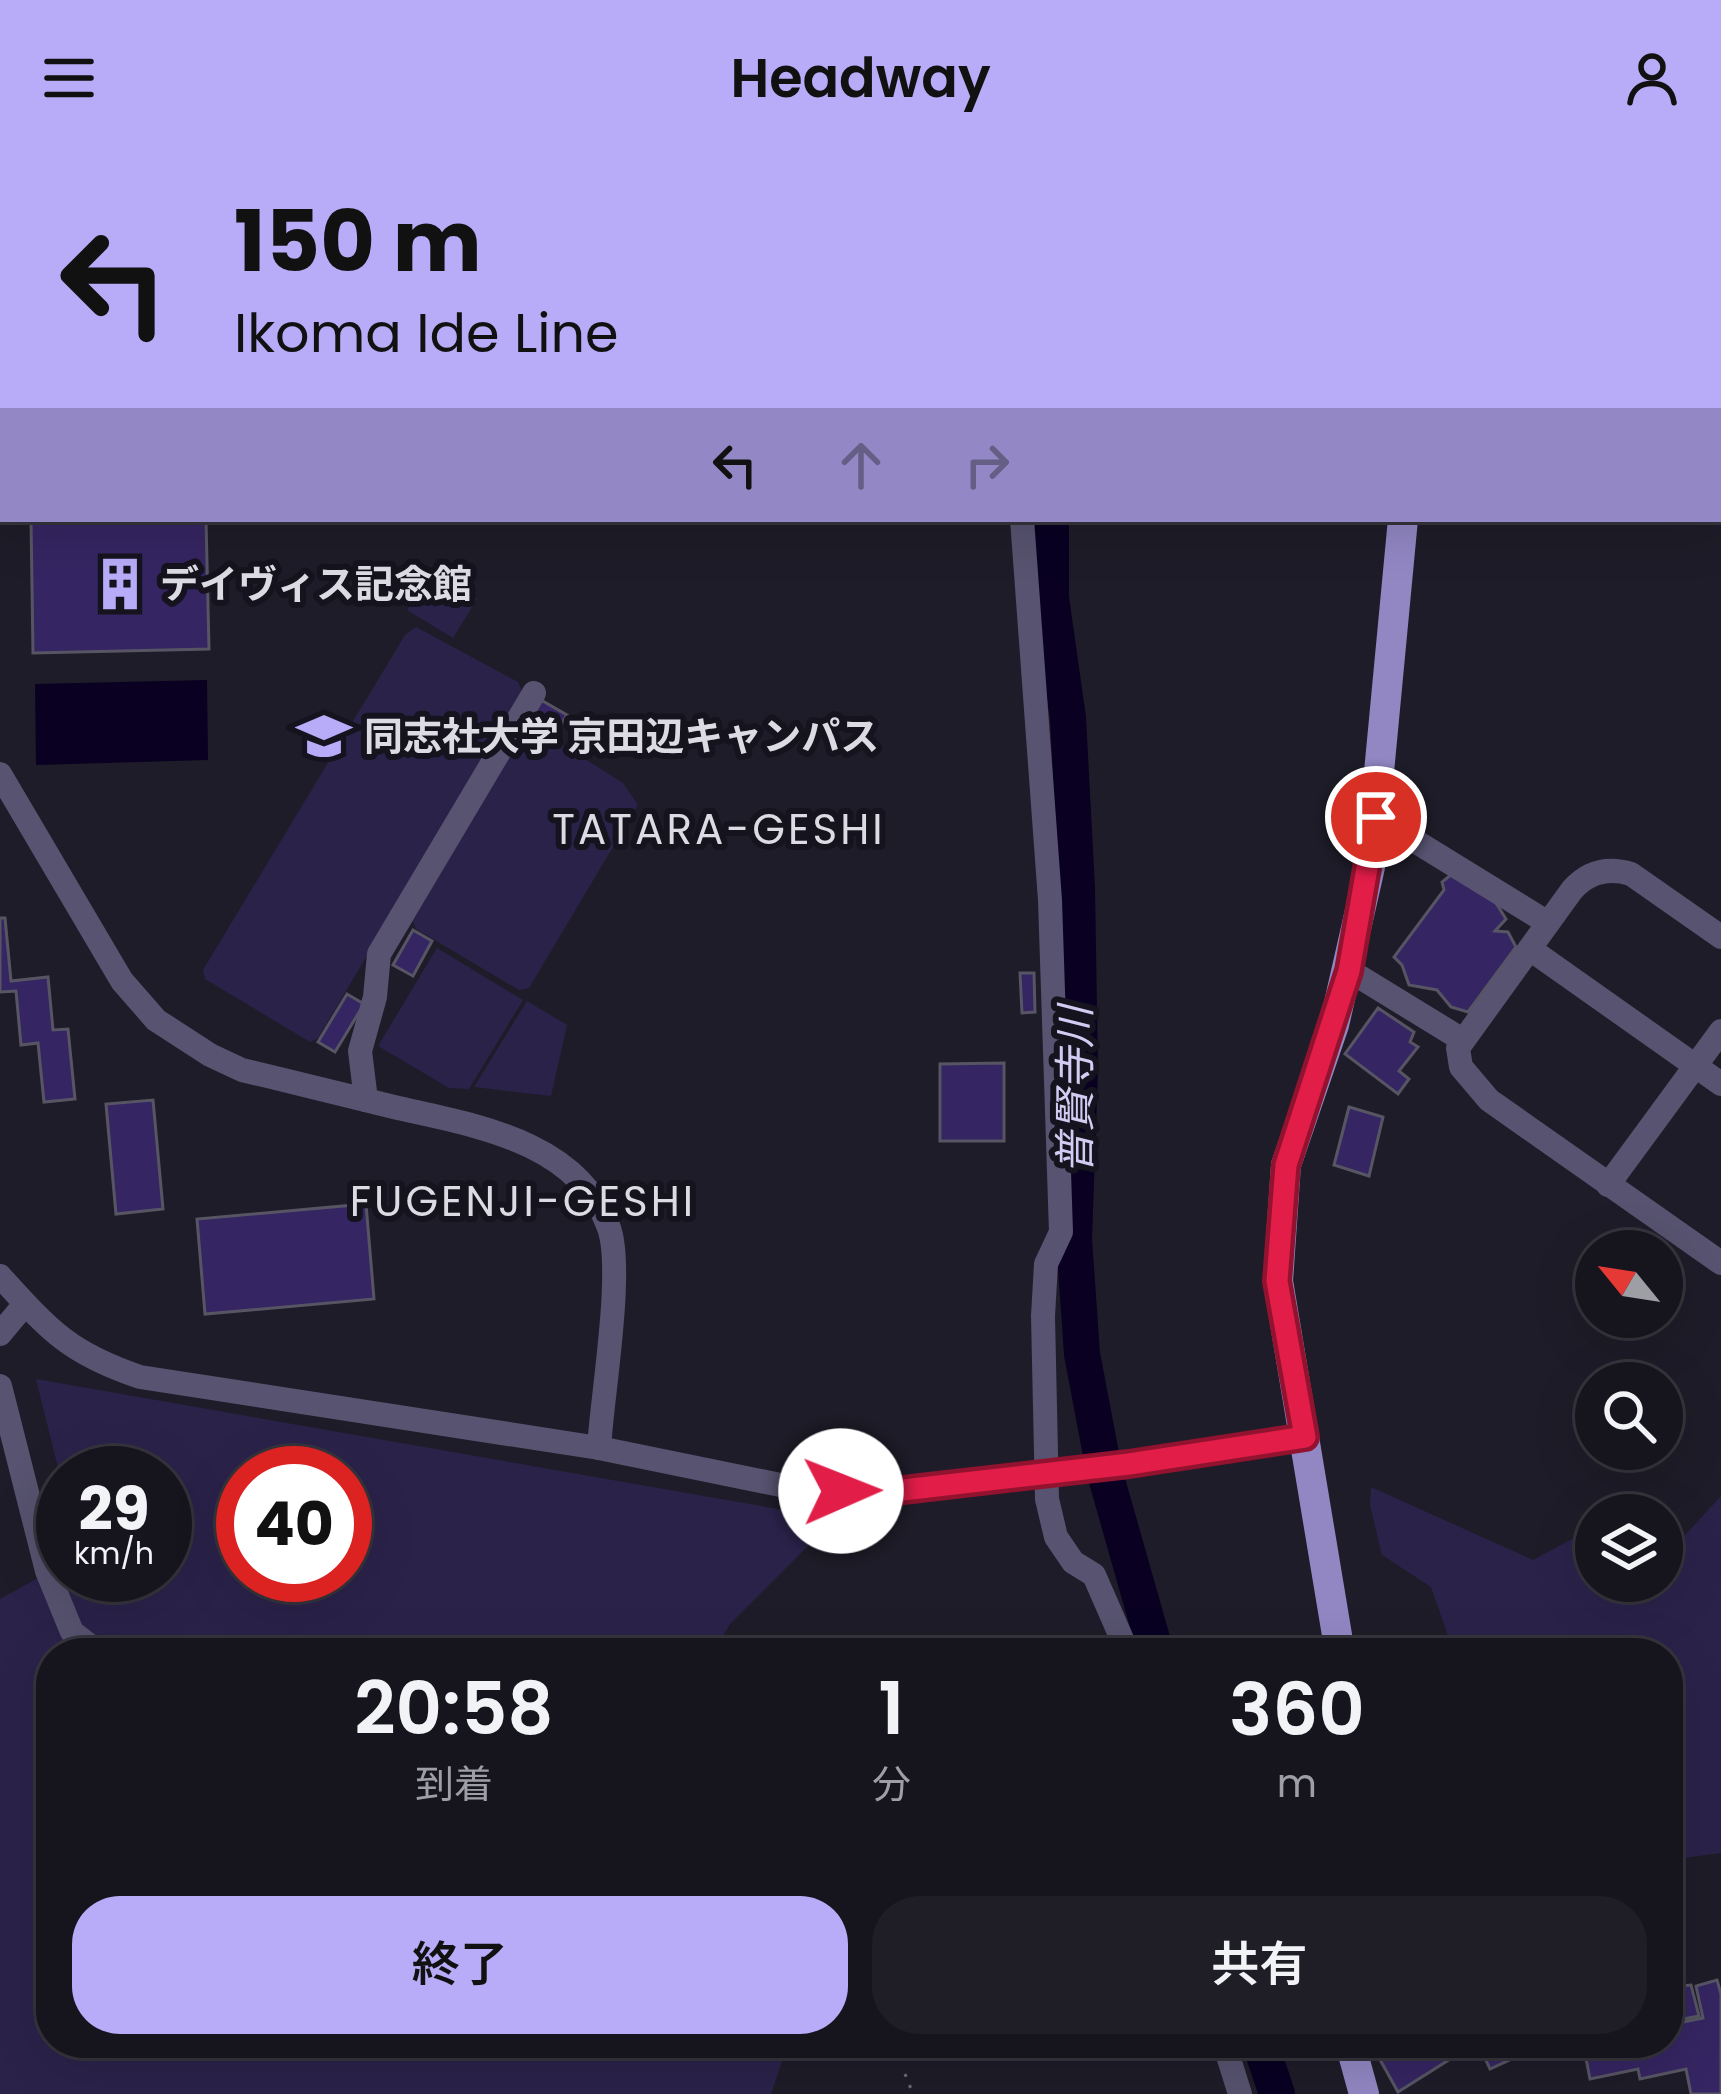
<!DOCTYPE html>
<html lang="ja">
<meta charset="utf-8">
<style>
:root{--surface:#16151e;--page:#1f1e27;--text:#f1f3f6;--muted:#9e9fa4;--line:#35343c;--accent:#b8abf7}
body{margin:0;font-family:Poppins,"Noto Sans JP",sans-serif;background:var(--page);color:var(--text);height:100vh;display:flex;flex-direction:column;font-size:45px;white-space:nowrap}
*{box-sizing:border-box;margin:0}
p{font-size:39px;color:var(--muted)}
.icon{flex:none;width:66px;height:66px;fill:none;stroke:currentColor;stroke-width:2;stroke-linecap:round;stroke-linejoin:round}
.map{position:relative;flex:1;overflow:hidden}
.panel{position:absolute;left:36px;top:1482px;width:1647px;height:420px;display:flex;flex-direction:column;background:var(--surface);border-radius:48px;box-shadow:0 12px 48px #0002,0 0 0 3px var(--line)}
.panel>*{flex:none}
.top-card{position:absolute;left:0px;top:0px;width:1722px;height:366px;box-shadow:0 12px 48px #0002,0 0 0 3px var(--line);background:#b8abf7;color:#111;overflow:hidden}
.needle{width:78px;rotate:300deg}
.controls{position:absolute;left:1575px;top:1074px;display:grid;gap:24px}
.controls a{display:grid;place-items:center;width:108px;height:108px;border-radius:50%;background:var(--surface);box-shadow:0 12px 48px #0002,0 0 0 3px var(--line);font-size:60px}
.speed{position:absolute;left:36px;top:1290px;display:flex;gap:24px;font-size:60px;font-weight:700;text-align:center}
.speed>*{display:grid;place-content:center;width:156px;height:156px;border-radius:50%;background:var(--surface);box-shadow:0 12px 48px #0002,0 0 0 3px var(--line);line-height:1}
.speed small{font-size:30px;font-weight:400}
.speed .limit{border:18px solid #d22;background:#fff;color:#111}
.pin{position:absolute;display:grid;place-items:center;width:102px;height:102px;color:#fff;margin:-51px;border:6px solid #fff;border-radius:50%;box-shadow:0 3px 12px #0007}
.me{position:absolute;width:132px;margin:-66px;rotate:89deg;stroke-linejoin:round;filter:drop-shadow(0 0 9px #0008)}
.turn{display:flex;align-items:center;gap:42px;height:252px;padding:0 36px;font-size:54px}
.turn .icon{width:156px;height:156px;stroke-width:2.5}
.turn b{display:block;font-size:84px;line-height:102px}
.lanes{display:flex;align-items:center;height:114px;padding:0 36px;background:#0003;justify-content:center;gap:60px;direction:ltr}
.lanes .off{opacity:.35}
.eta{display:flex;justify-content:space-evenly;align-items:center;height:204px;text-align:center}
.eta b{font-size:72px;font-weight:600;line-height:84px}
.action{display:flex;gap:24px;margin-top:auto;padding:24px 36px}
.action a{flex:1;height:138px;border-radius:48px;background:var(--accent);color:#111;font-size:48px;font-weight:600;line-height:138px;text-align:center}
.action a+a{background:var(--page);color:var(--text)}
header{display:flex;justify-content:space-between;align-items:center;height:156px;padding:0 36px;background:var(--accent);color:#111;font-size:54px;font-weight:600}
.map>svg:first-child{display:block}
</style>
<header><svg class="icon" aria-label="menu" viewBox="0 0 24 24"><path d="M4 6h16M4 12h16M4 18h16"/></svg>Headway<svg class="icon" aria-label="person" viewBox="0 0 24 24"><circle cx="12" cy="8" r="4"/><path d="M4 21q1-7 8-7t8 7"/></svg></header>
<div class="map">
<svg width="1721" height="1938" viewBox="0 0 1721 1938">
<rect width="100%" height="100%" fill="#1e1c28"/>
<g fill="#2b224a" fill-rule="evenodd">
<polygon points="544,0 883,0 544,3"/>
<polygon points="432,414 477,443 453,482 407,454"/>
<polygon points="416,471 518,526 523,537 318,882 310,886 205,823 203,814 405,479"/>
<polygon points="534,571 623,627 638,649 529,832 519,834 416,773 413,765 523,577"/>
<polygon points="437,792 523,844 469,933 449,932 378,890"/>
<polygon points="527,845 567,869 551,940 474,931"/>
<path d="M 36,1223 L 835,1363 L 730,1468 L 713,1497 L 51,1497 L 51,1887 L 788,1887 L 771,1938 L 0,1938 L 0,1443 L 63,1408 L 63,1419 L 165,1419 L 165,1317 L 63,1317 L 63,1332 ZM 243,1317 L 345,1317 L 345,1419 L 243,1419 Z"/>
<polygon points="1371,1331 1533,1404 1596,1370 1596,1425 1662,1425 1662,1404 1721,1340 1721,1697 1668,1704 1668,1497 1454,1497 1431,1431 1382,1399 1370,1349"/>
</g>
<polygon fill="#090022" points="207,524 208,604 36,609 35,528"/>
<g fill="none" stroke-linecap="round" stroke-linejoin="round">
<g stroke="#090022" stroke-width="36">
<polyline points="1221,3 1224,0"/>
<polyline points="1051,363 1051,442 1068,562 1077,732 1080,915 1074,1083 1082,1198 1104,1314 1156,1497"/>
<polyline points="1260,1887 1277,1938"/>
</g>
</g>
<g fill="#352562" stroke="#575563" stroke-width="3">
<polygon points="31,363 206,363 209,493 33,497"/>
<polygon points="541,544 567,559 558,573 533,559"/>
<polygon points="1452,718 1489,736 1506,763 1495,775 1508,776 1516,791 1468,856 1451,851 1437,834 1409,829 1402,809 1394,801 1444,734 1442,726"/>
<polygon points="0,762 5,762 11,825 48,821 53,874 68,873 75,943 44,946 38,887 21,889 16,835 0,836"/>
<polygon points="413,774 432,785 413,820 393,809"/>
<polygon points="1020,817 1034,817 1035,856 1022,857"/>
<polygon points="347,838 364,848 335,896 318,886"/>
<polygon points="1378,852 1414,876 1410,886 1418,891 1399,915 1409,923 1398,938 1345,898"/>
<polygon points="1004,907 1004,985 940,985 940,908"/>
<polygon points="153,944 163,1053 116,1058 106,948"/>
<polygon points="1349,951 1383,961 1369,1020 1334,1009"/>
<polygon points="366,1048 374,1143 205,1158 197,1063"/>
<polygon points="1717,1824 1721,1838 1721,1938 1691,1938 1686,1913 1640,1923 1638,1913 1590,1923 1583,1887 1668,1887 1668,1869 1703,1862 1696,1830"/>
<polygon points="1691,1829 1699,1860 1668,1866 1668,1831"/>
<polygon points="1388,1887 1451,1887 1455,1900 1398,1936 1378,1900 1390,1890"/>
<polygon points="1478,1887 1530,1887 1533,1893 1490,1913"/>
</g>
<g fill="none" stroke-linecap="round" stroke-linejoin="round">
<polyline stroke="#6f6d78" stroke-width="3" stroke-dasharray="3 9" stroke-linecap="butt" points="905,1918 913,1938"/>
<g stroke="#575370" stroke-width="24">
<polyline points="1606,0 1611,3"/>
<polyline points="57,3 59,0"/>
<polyline points="881,3 883,0"/>
<polyline points="1192,3 1195,0"/>
<polyline points="1658,3 1660,0"/>
<polyline points="1719,60 1721,60"/>
<polyline points="0,112 3,106"/>
<polyline points="1022,363 1050,744 1061,1076 1046,1108 1043,1160 1047,1343 1056,1381 1073,1406 1094,1419 1128,1497"/>
<path d="M 0,618 L 122,825 L 156,864 L 210,899 L 242,914 C 293,926 344,939 394,951 C 472,969 578,984 609,1072 C 624,1115 602,1240 599,1292"/>
<polyline points="1376,661 1548,767"/>
<path d="M 1721,781 L 1631,718 C 1608,711 1588,716 1572,734 L 1458,892 L 1461,911 L 1489,944 L 1721,1107"/>
<polyline points="1530,793 1721,928"/>
<polyline points="1350,815 1461,883"/>
<polyline points="366,944 360,895 375,841 379,798 534,537"/>
<polyline points="1608,1029 1721,875"/>
<path d="M 0,1120 C 50,1175 69,1197 140,1221 L 599,1292 L 805,1334 L 877,1337 L 1129,1308 L 1305,1281"/>
<polyline points="0,1178 25,1148"/>
<polyline points="0,1230 47,1415 72,1476 99,1497"/>
<polyline points="1224,1887 1240,1938"/>
</g>
<g stroke="#9287c3" stroke-width="30">
<polyline points="1467,3 1469,0"/>
<polyline points="1340,1497 1278,1125 1286,1009 1334,869 1370,711 1403,363"/>
<polyline points="1350,1887 1364,1938"/>
</g>
</g>
<g fill="none" stroke-linecap="round" stroke-linejoin="round">
<defs>
<polyline id="route" points="841,1335 877,1337 1129,1308 1305,1281 1277,1125 1286,1009 1349,815 1376,661"/>
</defs>
<use href="#route" stroke="#92132f" stroke-width="30"/>
<use href="#route" stroke="#e11d48" stroke-width="21"/>
</g>
<defs>
<symbol id="building-bare" viewBox="-9 -9 18 18"><path d="M-4-6H4V6H1V3H-1V6H-4ZM-2.5-4.3h1.7v1.8h-1.7ZM.8-4.3h1.7v1.8H.8ZM-2.5-1h1.7V.8h-1.7ZM.8-1h1.7V.8H.8Z" fill="#b8abf7" stroke="#15131e" stroke-width="2.5" paint-order="stroke"/></symbol>
<symbol id="university-bare" viewBox="-9 -9 18 18"><path d="M0-5L7-2L0 1L-7-2ZM-4 1L0 2.5L4 1V4Q0 6-4 4Z" fill="#b8abf7" stroke="#15131e" stroke-width="2.5" paint-order="stroke"/></symbol>
</defs>
<g fill-rule="evenodd">
<use href="#building-bare" x="82" y="390" width="76" height="76"/>
<use href="#university-bare" x="286" y="542" width="76" height="76"/>
</g>
<g text-anchor="middle" stroke-width="12" stroke-linejoin="round" paint-order="stroke">
<g font-size="39" font-weight="bold" fill="#dcdbe3" stroke="#15131e" text-anchor="start">
<text x="160" y="442">デイヴィス記念館</text>
<text x="364" y="594">同志社大学 京田辺キャンパス</text>
</g>
<g font-size="42" letter-spacing="3" fill="#dcdbe3" stroke="#15131e">
<text x="719" y="688">TATARA-GESHI</text>
<text x="523" y="1060">FUGENJI-GESHI</text>
</g>
<g font-size="42" font-style="italic" fill="#d2ccf3" stroke="#15131e">
<text transform="translate(1075 934) rotate(-90)" y="15">普賢寺川</text>
</g>
</g>
</svg>
<div class="controls">
<a><svg class="needle" viewBox="-14 -14 28 28"><path d="M0-13l5 13h-10z" fill="#e53935"/><path d="M0 13l5-13h-10z" fill="#9e9fa4"/></svg></a>
<a><svg class="icon" aria-label="search" viewBox="0 0 24 24"><circle cx="10" cy="10" r="6"/><path d="M15 15l6 6"/></svg></a>
<a><svg class="icon" aria-label="layers" viewBox="0 0 24 24"><path d="M12 4l9 5-9 5-9-5zM3 14l9 5 9-5"/></svg></a>
</div>
<div class="speed"><div>29<small>km/h</small></div><div class="limit">40</div></div>
<div class="pin" style="left:1376px;top:661px;background:#d93025"><svg class="icon" aria-label="arrive" viewBox="0 0 24 24"><path d="M6 21V4h12l-3 4 3 4H6"/></svg></div>
<svg class="me" style="left:841px;top:1335px" viewBox="-20 -20 40 40"><circle r="19" fill="#fff"/><path d="M0-13L10 11 0 6-10 11z" fill="#e11d48"/></svg>
<div class="top-card">
<div class="turn"><svg class="icon" aria-label="left" viewBox="0 0 24 24"><path d="M17 20v-9H6M10 6l-5 5 5 5"/></svg><div><b>150 m</b>Ikoma Ide Line</div></div>
<div class="lanes"><svg class="icon" aria-label="left" viewBox="0 0 24 24"><path d="M17 20v-9H6M10 6l-5 5 5 5"/></svg><svg class="icon off" aria-label="ahead" viewBox="0 0 24 24"><path d="M12 20V5M6 11l6-6 6 6"/></svg><svg class="icon off" aria-label="right" viewBox="0 0 24 24"><path d="M7 20v-9h11M14 6l5 5-5 5"/></svg></div>
</div>
<section class="panel">
<div class="eta">
<div><b>20:58</b><p>到着</p></div>
<div><b>1</b><p>分</p></div>
<div><b>360</b><p>m</p></div>
</div>
<div class="action"><a>終了</a><a>共有</a></div>
</section>
</div>
